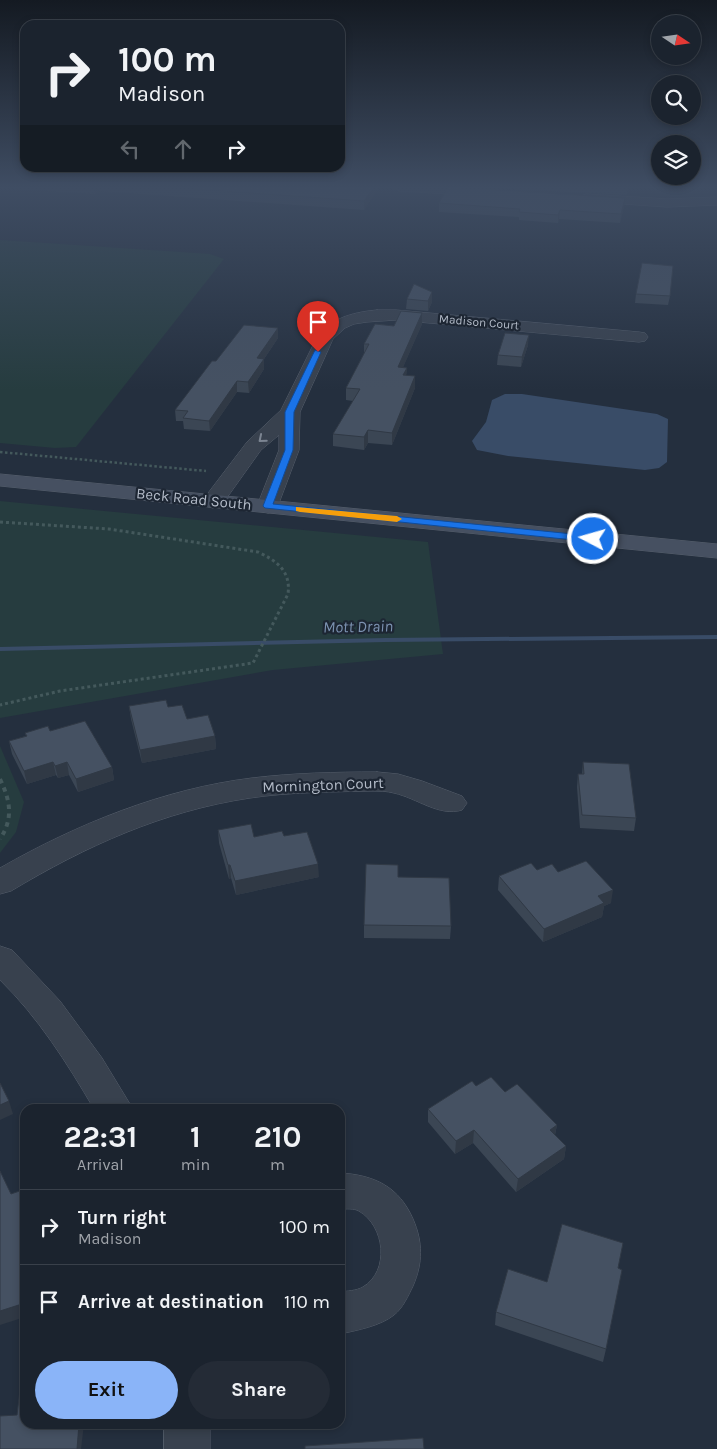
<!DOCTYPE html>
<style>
:root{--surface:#1b232e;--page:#242b36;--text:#f1f3f6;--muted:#a0a4aa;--line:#39404a;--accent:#8ab4f8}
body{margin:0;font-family:Karla,sans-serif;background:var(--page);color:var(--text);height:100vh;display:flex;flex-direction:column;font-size:19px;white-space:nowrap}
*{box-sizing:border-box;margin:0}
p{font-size:16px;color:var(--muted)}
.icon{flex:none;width:28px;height:28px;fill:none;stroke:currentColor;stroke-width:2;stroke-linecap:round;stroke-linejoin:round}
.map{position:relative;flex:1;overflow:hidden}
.details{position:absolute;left:20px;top:1104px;width:325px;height:325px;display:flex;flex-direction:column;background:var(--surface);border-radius:15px;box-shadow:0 2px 8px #0003,0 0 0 1px var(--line)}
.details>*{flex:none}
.hud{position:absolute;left:20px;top:20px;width:325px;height:152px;border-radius:15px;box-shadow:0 2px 8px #0003,0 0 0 1px var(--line);background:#1b232e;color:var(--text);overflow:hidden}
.needle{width:32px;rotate:103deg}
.controls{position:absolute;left:651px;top:15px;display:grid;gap:10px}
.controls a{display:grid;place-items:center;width:50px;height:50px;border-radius:50%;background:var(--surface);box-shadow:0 2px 8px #0003,0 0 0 1px var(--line);font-size:25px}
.pin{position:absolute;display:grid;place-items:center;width:42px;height:42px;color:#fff;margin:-51px -21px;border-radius:50% 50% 50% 0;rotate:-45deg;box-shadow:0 0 5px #0007}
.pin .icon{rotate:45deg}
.me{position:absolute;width:55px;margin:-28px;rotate:276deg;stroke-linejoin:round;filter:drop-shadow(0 0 4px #0008)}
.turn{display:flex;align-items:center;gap:18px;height:105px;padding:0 15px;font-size:22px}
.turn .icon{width:65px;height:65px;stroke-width:2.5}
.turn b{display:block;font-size:35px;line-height:42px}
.lanes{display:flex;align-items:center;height:48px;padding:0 15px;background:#0003;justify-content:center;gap:25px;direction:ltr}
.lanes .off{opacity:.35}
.eta{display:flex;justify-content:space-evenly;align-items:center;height:85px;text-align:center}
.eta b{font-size:30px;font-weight:700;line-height:35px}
.cta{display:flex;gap:10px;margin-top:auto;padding:10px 15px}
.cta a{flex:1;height:58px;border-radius:30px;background:var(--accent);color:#111;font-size:20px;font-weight:700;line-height:58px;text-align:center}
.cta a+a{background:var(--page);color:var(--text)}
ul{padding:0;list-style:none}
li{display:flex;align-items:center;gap:15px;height:75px;padding:0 15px;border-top:1px solid var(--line)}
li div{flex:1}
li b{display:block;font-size:19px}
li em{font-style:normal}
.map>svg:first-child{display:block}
</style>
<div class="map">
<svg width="717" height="1449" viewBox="0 0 717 1449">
<rect width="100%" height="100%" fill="#242f3e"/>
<g fill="#263c3f">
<polygon points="0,240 210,254 224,259 76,447 55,448 0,443"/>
<polygon points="0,501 428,542 443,654 273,670 0,718"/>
<polygon points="0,746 24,802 16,832 0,853"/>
</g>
<polygon fill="#394c67" points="505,394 522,394 657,414 668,419 667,462 659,468 645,470 508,456 477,450 472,441 486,422 492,400"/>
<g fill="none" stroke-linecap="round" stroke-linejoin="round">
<polygon fill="#394c67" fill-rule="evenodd" points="717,635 717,639 385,642 0,651 0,647 385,638"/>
<defs>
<g id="minor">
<path d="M 393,187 C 408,187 484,184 491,192 L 484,196 L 400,191 Z"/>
<polygon points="586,194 667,199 717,197 717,205 667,207 581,201 579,198"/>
<path d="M 377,310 L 396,310 L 639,332 L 645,333 L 648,337 L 645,341 L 639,342 L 396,320 L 367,322 L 354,324 L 345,328 L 333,339 L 300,412 L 299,450 L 276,511 L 268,513 L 260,511 L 257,506 L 279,450 L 279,435 L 261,450 L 221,506 L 213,508 L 205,506 L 202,501 L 247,442 L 281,410 L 319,333 C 335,317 355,312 377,310 Z"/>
<path d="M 377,772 L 398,774 L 422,781 L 462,796 L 467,803 L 462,810 C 439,817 417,798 394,793 C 387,791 379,791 371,791 C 331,792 290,792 250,798 C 163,811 86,846 11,891 L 0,894 L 0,868 C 77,824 163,789 252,778 C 294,773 335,772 377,772 Z"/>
<path d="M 0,946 L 12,950 L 60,1001 L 102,1058 L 133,1109 L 94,1109 C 67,1063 38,1017 0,980 Z"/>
<path d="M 340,1173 C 375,1175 399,1187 413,1219 C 423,1242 423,1263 413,1286 C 408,1296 403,1308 394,1315 C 380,1326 358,1330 340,1334 L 340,1292 C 347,1291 356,1291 363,1287 C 390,1271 385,1226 359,1211 C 354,1208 346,1209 340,1209 Z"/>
<rect x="164" y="1424" width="46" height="25"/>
</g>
<polygon id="secondary" points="0,474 717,544 717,558 0,486"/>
</defs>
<use href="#minor" stroke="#565f6c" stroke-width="1"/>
<use href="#secondary" stroke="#565f6c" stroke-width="1"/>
<polyline stroke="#44595c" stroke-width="2.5" stroke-dasharray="2.5 2.5" stroke-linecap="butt" points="0,452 206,471"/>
<path stroke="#44595c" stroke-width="3" stroke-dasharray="3 3" stroke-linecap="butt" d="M 0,522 L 109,529 L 258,552 C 277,561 291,571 288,594 L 253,663 L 60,691 L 0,705"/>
<path stroke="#44595c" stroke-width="4" stroke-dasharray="4.5 4.5" stroke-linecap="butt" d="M 0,779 C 10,800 14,818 0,839"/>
<use href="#minor" fill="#38414e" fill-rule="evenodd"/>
<use href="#secondary" fill="#465061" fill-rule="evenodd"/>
</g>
<g fill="#3b4654">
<polygon points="0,187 379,187 364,210 100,191 95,194 0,188"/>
<polygon points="476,187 628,187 627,195"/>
<polygon points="439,203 624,206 620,223 559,219 558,223 519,220 519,217 439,212"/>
<polygon points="414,284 432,302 428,311 406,309 407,299"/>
<polygon points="636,294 670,296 668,305 635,303"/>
<polygon points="422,313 422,324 403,367 407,368 406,375 415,388 392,445 368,443 364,450 333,446 333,434 353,401 346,400 346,388 364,354 364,344 394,326"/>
<polygon points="278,328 278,338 264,359 264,369 249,393 237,392 210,431 184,429 183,421 176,421 175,410 216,361"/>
<polygon points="528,345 521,367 497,365 498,355"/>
<polygon points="129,706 168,707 215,736 216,749 142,763 131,719"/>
<polygon points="50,731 112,767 114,780 78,792 69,775 58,778 56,775 27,784 12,754 9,741 26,736 25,733"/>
<polygon points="583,762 636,818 634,831 580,828 577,787 578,774 582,774"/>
<polygon points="218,830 254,837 284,836 319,877 236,895 231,878 229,879 219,843"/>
<polygon points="537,870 558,872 611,903 604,906 602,917 543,942 498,890 499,876"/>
<polygon points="398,877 451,926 450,939 364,938 364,925"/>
<polygon points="476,1086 505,1092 557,1125 555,1135 566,1146 564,1159 516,1192 473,1143 455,1154 428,1122 428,1109"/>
<polygon points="618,1268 606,1349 603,1362 495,1325 496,1312 547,1282"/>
</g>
<g fill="#303945">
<polygon points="94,187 99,187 100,191 95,194"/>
<polygon points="374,187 379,187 364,210 364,201"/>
<polygon points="625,198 624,206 620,223 621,214"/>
<polygon points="560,210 559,219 558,223 558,215"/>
<polygon points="432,292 432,302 428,311 428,301"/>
<polygon points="422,313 422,324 398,379 398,367"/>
<polygon points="278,328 278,338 264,359 264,369 249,393 248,382 257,358"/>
<polygon points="529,335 528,345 521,367 522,357"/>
<polygon points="407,368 406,379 403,375"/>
<polygon points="415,376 415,388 392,445 392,433"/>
<polygon points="237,381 237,392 210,431 209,421"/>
<polygon points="368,430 368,443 364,450 364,437"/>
<polygon points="215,736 216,749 142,763 140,750"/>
<polygon points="53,762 56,775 27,784 24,771"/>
<polygon points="67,762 69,775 58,778 55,766"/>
<polygon points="112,767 114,780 78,792 76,779"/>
<polygon points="318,864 319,877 236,895 235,881"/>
<polygon points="228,865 230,865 231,878 229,879"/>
<polygon points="613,890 611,903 604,906 602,917 543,942 544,929 598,896"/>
<polygon points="9,1101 13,1114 0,1120 0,1105"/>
<polygon points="557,1125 554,1138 550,1130"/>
<polygon points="474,1130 473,1143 455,1154 456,1141"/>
<polygon points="566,1146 564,1159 516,1192 518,1179"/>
<polygon points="25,1303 25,1317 0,1325 0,1311"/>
<polygon points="79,1424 84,1424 81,1449 77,1449"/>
</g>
<g fill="#455162" stroke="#303945">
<polygon points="165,187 374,187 364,201"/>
<polygon points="448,187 625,198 621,214 560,210 558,215 519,212 520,209 439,203"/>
<polygon points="642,263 673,266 670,296 636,294"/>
<polygon points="414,284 432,292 428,301 407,299"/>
<polygon points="401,311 422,313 398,367 407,368 403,375 415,376 392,433 368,430 364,437 333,434 360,389 346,388 369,344 364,344 375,324 394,326"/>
<polygon points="244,325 278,328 257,358 264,359 248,382 237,381 209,421 183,418 188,411 175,410 212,361 216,361"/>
<polygon points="505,333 529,335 522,357 498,355"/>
<polygon points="166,700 168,707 182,705 187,719 208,715 215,736 140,750 129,706"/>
<polygon points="85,721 112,767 76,779 67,762 55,766 53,762 24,771 9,741 27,736 25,733 48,726 50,731"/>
<polygon points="583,762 629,764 636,818 582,815 578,774 584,774"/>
<polygon points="251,824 254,837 282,831 284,836 307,832 318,864 235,881 230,865 228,865 218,830"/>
<polygon points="586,861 613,890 598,896 604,903 544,929 499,876 531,863 537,870 552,864 558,872"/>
<polygon points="366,864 398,865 398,877 449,878 451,926 364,925"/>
<polygon points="491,1077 505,1092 517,1084 557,1125 550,1130 566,1146 518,1179 474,1130 456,1141 428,1109 472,1081 476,1086"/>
<polygon points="0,1083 9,1101 0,1105"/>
<polygon points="0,1171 11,1194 25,1189 25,1303 0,1311"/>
<polygon points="562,1224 623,1243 618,1268 622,1270 606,1349 496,1312 508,1269 547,1282"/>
<polygon points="22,1373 25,1373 25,1424 79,1424 77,1449 0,1449 0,1416 17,1415"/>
<polygon points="423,1438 424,1449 305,1449 305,1446"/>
</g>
<defs><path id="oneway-chevron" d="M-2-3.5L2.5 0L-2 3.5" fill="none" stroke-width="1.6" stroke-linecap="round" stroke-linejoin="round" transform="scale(1.25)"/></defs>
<use stroke="#7c8592" href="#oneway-chevron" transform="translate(262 439) rotate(140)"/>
<linearGradient id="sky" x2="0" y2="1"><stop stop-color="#141a22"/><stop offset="0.48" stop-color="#3f4d63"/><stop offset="1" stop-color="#3f4d63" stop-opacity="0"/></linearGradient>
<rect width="717" height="390" fill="url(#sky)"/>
<polygon fill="#1a73e8" stroke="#114b97" points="315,350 321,352 294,412 293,450 273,504 593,536 598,539 593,542 265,508 263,506 285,450 285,412"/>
<polygon fill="#f59e0b" points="296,507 397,516 402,519 397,522 300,512 296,511"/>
<g text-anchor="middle" stroke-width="4.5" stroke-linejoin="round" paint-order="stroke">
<g font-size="12" fill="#b4bcc9" stroke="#1d2633">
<text transform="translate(479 322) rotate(5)" y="4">Madison Court</text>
</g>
<g font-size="15" fill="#b4bcc9" stroke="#1d2633">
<text transform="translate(194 499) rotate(6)" y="5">Beck Road South</text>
<text transform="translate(323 785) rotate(-2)" y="5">Mornington Court</text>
</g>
<g font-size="16" font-style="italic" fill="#7c92b1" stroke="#1d2633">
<text transform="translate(358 626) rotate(-1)" y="6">Mott Drain</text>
</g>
</g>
</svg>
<div class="controls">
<a><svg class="needle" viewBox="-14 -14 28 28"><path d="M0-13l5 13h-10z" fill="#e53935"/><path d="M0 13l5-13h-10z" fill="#a0a4aa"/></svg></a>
<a><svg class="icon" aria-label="search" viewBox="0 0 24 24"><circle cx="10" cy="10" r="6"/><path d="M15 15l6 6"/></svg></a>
<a><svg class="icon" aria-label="layers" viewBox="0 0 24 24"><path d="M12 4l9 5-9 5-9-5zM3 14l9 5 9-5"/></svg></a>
</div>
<div class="pin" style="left:318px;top:352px;background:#d93025"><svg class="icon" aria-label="arrive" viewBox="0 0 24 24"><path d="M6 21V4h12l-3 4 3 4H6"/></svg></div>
<svg class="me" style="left:593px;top:539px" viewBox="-20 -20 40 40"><circle r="17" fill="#1a73e8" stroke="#fff" stroke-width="3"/><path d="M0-11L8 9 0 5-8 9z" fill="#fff"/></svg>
<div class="hud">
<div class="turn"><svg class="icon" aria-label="right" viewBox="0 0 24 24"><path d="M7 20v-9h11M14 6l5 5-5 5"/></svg><div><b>100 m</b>Madison</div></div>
<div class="lanes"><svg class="icon off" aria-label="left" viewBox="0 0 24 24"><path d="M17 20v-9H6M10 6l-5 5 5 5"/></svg><svg class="icon off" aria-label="ahead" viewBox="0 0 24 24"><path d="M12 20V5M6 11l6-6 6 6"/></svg><svg class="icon" aria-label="right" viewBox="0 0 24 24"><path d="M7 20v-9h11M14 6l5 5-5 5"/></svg></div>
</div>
<section class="details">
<div class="eta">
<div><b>22:31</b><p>Arrival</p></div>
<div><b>1</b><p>min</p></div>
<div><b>210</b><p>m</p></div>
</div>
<ul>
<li><svg class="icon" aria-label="right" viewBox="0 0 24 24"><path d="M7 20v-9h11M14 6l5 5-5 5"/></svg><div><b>Turn right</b><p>Madison</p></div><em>100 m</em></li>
<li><svg class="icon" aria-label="arrive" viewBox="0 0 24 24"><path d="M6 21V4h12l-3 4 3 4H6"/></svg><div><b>Arrive at destination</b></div><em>110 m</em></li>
</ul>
<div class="cta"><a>Exit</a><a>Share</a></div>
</section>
</div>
